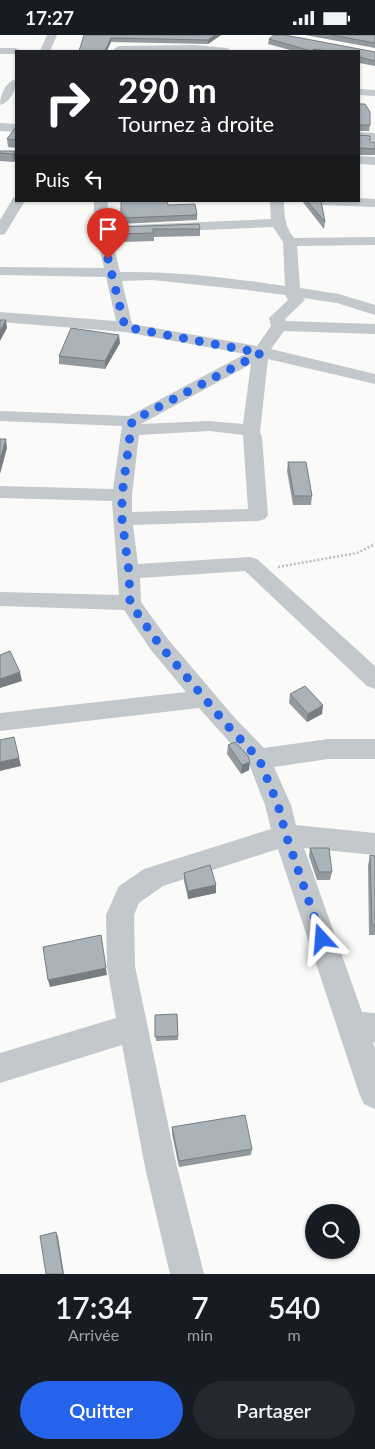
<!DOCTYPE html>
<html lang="fr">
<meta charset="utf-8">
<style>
:root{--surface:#171b24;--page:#242831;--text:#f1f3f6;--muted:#9ea1a6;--accent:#2563eb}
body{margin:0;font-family:Lato,sans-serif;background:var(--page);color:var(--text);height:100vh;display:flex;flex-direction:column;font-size:19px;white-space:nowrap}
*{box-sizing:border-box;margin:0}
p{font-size:16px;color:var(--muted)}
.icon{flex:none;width:28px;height:28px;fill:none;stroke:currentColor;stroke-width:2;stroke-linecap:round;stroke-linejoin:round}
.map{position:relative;height:1239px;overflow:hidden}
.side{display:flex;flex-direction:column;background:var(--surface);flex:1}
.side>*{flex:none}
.hud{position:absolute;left:15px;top:15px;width:345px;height:152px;border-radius:0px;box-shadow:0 1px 4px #0004;background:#202124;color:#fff;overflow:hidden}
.controls{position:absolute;left:305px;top:1169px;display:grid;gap:10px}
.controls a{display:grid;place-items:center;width:55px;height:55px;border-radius:50%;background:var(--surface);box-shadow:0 1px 4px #0004;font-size:25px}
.pin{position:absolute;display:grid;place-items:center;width:42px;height:42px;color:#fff;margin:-51px -21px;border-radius:50% 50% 50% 0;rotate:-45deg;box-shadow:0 0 5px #0007}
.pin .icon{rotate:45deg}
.me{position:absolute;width:55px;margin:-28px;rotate:341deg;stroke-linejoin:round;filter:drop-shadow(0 0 4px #0008)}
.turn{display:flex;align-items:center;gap:18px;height:105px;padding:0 20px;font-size:22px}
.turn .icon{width:65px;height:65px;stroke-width:2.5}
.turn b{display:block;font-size:35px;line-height:42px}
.then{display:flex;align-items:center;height:48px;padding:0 20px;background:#0003;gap:10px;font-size:19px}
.eta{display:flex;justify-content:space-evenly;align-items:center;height:85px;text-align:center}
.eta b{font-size:30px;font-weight:600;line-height:35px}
.button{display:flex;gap:10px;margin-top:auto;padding:10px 20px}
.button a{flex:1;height:58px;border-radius:30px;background:var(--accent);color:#fff;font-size:20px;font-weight:600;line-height:58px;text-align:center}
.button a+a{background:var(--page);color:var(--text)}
.status{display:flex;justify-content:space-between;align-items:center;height:35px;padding:0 25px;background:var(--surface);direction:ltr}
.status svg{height:14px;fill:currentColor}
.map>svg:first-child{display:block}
</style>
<div class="status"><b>17:27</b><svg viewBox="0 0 49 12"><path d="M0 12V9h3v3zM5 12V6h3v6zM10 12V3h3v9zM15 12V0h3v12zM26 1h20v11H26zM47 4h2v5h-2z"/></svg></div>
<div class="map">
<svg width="375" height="1239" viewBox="0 0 375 1239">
<rect width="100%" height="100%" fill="#fafaf8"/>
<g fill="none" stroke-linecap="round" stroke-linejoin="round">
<polyline stroke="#bbbfc2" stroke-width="2.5" stroke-dasharray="2 2" stroke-linecap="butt" points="278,532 357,518 375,509"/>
<g fill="#c3c8cc" fill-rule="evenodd">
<polygon points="47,0 57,0 50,16 40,16"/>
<polygon points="194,10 227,13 232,16 116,16 114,14 119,11"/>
<polygon points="0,13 16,13 21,16 16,16 16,19 0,19"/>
<path d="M 16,44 C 17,53 11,67 0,70 C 0,60 5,47 16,44 Z"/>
<polygon points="359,54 375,55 375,61 359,60"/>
<polygon points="0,88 16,89 16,97 0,96"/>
<polygon points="359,97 375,98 375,106 359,105"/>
<polygon points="359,121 375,122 375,130 359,129"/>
<polygon points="16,162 16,166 25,166 5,199 0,200 0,185 13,163"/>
<polygon points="359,163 375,164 375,172 321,170 314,166 359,166"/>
<path d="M 94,166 L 108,166 L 107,182 L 109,191 L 271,184 L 270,166 L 284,166 C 284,180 285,192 294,203 L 375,202 L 375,210 L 297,211 L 300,253 L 339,259 L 375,270 L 375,280 L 337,268 L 303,263 L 305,265 L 285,284 L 286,286 L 375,289 L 375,299 L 284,296 L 271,314 L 375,339 L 375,349 L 268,324 L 260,397 L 262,402 L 268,480 L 265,484 L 258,486 L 133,490 L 138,529 L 250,522 L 257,524 L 375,631 L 375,654 L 367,651 L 245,536 L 140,543 L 141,567 L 167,603 L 234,682 L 264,713 L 328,704 L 375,704 L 375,724 L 328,724 L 274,732 L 291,770 L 296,790 L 375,798 L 375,820 L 304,813 L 362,977 L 375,978 L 375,1008 L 373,1007 L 375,1014 L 375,1074 L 364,1069 L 359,1058 L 278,814 L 163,851 L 139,868 L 134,880 L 135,931 L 177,1132 L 204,1239 L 170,1239 L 145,1132 L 122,1010 L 0,1048 L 0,1018 L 116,983 L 107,931 L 106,880 L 119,851 L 144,834 L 271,794 L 265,770 L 249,729 L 199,673 L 0,696 L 0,678 L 186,657 L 151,615 L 124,575 L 0,571 L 0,557 L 119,560 L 112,466 L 0,463 L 0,451 L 113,454 L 122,391 L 0,386 L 0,376 L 129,381 L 245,319 L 125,297 L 0,287 L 0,277 L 116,286 L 106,242 L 0,240 L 0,232 L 104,233 C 99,210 93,190 94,166 ZM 273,192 L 283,207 L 285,251 C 231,243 175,236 120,237 L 111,199 ZM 152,245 L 247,255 L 285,260 L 288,265 L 269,283 L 271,291 L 257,311 L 132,289 L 122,246 ZM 251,329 L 243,389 L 209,386 L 141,389 ZM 209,396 L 243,400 L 248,474 L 132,477 L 132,460 L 139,400 Z"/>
</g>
</g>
<g fill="#929a9f">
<polygon points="84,0 221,0 208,9 111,7"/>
<polygon points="305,0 375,0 375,13"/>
<polygon points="269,4 375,17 375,31 359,28 359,16 294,16 268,9"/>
<polygon points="359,68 370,90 369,96 359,96"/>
<polygon points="16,92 16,113 8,112 7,104"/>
<polygon points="359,100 370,107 375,107 375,120 359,120"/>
<polygon points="0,116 15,116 16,124 14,127 0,126"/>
<polygon points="302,166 321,166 325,187 324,194"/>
<polygon points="168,170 197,180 197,185 121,189 121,183"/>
<polygon points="121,192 200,194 200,201 154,202 154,206 122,207"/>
<polygon points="120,308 105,334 59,329 59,321"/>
<polygon points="288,427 312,461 311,470 293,470 287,436"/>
<polygon points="290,659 322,679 307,687 289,668"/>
<polygon points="228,710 249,735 241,739 227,719"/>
<polygon points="310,813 332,837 330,845 317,845 309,821"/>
<polygon points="370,820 375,821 375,900 369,900 368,831"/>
<polygon points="184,838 216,858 188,864 184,846"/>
<polygon points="155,980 178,1001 178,1005 156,1006"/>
<polygon points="172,1092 252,1114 251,1120 179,1132 172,1099"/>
</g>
<g fill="#777d82">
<polygon points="215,0 221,0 208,9 208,5"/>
<polygon points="111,3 111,7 107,16 105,16"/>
<polygon points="15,116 16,124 14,127 13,119"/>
<polygon points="6,285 7,293 0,306 0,296"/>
<polygon points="119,300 120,308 105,334 105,326"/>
<polygon points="6,404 7,413 0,439 0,425"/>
<polygon points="20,637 22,646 0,653 0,644"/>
<polygon points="323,670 322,679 307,687 308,679"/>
<polygon points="19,723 21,731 0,736 0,727"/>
<polygon points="250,727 249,735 241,739 242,730"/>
<polygon points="216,850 216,858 188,864 188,856"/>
<polygon points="106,933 107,940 50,952 48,945"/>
<polygon points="56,1197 58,1202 64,1239 63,1239"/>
</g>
<g fill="#aab3b9" stroke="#777d82">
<polygon points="84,0 215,0 208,5 111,3 105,16 79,16"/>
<polygon points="274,0 285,0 375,17 375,26 359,22 359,16 327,16 313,14 315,16 311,16 269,4"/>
<polygon points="332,0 375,0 375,8"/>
<polygon points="359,68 359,69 365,69 370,77 370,90 359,90"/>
<polygon points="16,92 16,105 7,104"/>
<polygon points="359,100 370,101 370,107 375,107 375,114 359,113"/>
<polygon points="0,116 15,116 13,119 0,118"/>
<polygon points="121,166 167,166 168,170 195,169 197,180 121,183"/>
<polygon points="307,166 321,166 325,187"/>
<polygon points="199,189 200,194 153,194 153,198 122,199 121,192"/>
<polygon points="0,285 6,285 0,296"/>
<polygon points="71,293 119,300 105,326 59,321"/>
<polygon points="0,404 6,404 0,425"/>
<polygon points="288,427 306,427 312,461 294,461"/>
<polygon points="10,616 20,637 0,644 0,620"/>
<polygon points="305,651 323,670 308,679 290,659"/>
<polygon points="14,702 19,723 0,727 0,705"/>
<polygon points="235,707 248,721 250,727 242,730 228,710"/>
<polygon points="310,813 329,813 332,837 319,837"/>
<polygon points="370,820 375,821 375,890 372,890"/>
<polygon points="210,830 216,850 188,856 184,838"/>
<polygon points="101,900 106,933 48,945 43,912"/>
<polygon points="177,979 178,1001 155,1002 155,980"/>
<polygon points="245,1080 252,1114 179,1126 172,1092"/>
<polygon points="56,1197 63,1239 46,1239 40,1201"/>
</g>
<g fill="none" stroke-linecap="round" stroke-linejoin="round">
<polyline stroke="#2563eb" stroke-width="9" stroke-dasharray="0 16.2" points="108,224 125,292 261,318 132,386 122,460 122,484 129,537 130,568 159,609 226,689 259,724 278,770 286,800 322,904"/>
</g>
</svg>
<div class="controls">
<a><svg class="icon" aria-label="search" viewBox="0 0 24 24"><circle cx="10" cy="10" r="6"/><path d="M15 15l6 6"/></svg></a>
</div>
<div class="pin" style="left:108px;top:224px;background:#d93025"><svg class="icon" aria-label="arrive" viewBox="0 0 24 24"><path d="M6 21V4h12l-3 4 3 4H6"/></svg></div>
<svg class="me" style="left:322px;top:904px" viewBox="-20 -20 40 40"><path d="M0-17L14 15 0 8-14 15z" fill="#2563eb" stroke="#fff" stroke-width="4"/></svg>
<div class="hud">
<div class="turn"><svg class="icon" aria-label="right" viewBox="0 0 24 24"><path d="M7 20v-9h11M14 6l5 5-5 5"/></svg><div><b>290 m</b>Tournez à droite</div></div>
<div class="then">Puis<svg class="icon" aria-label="left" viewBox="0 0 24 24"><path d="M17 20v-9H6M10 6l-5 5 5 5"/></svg></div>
</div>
</div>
<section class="side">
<div class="eta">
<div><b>17:34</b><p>Arrivée</p></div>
<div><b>7</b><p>min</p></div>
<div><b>540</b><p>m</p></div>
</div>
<div class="button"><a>Quitter</a><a>Partager</a></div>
</section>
